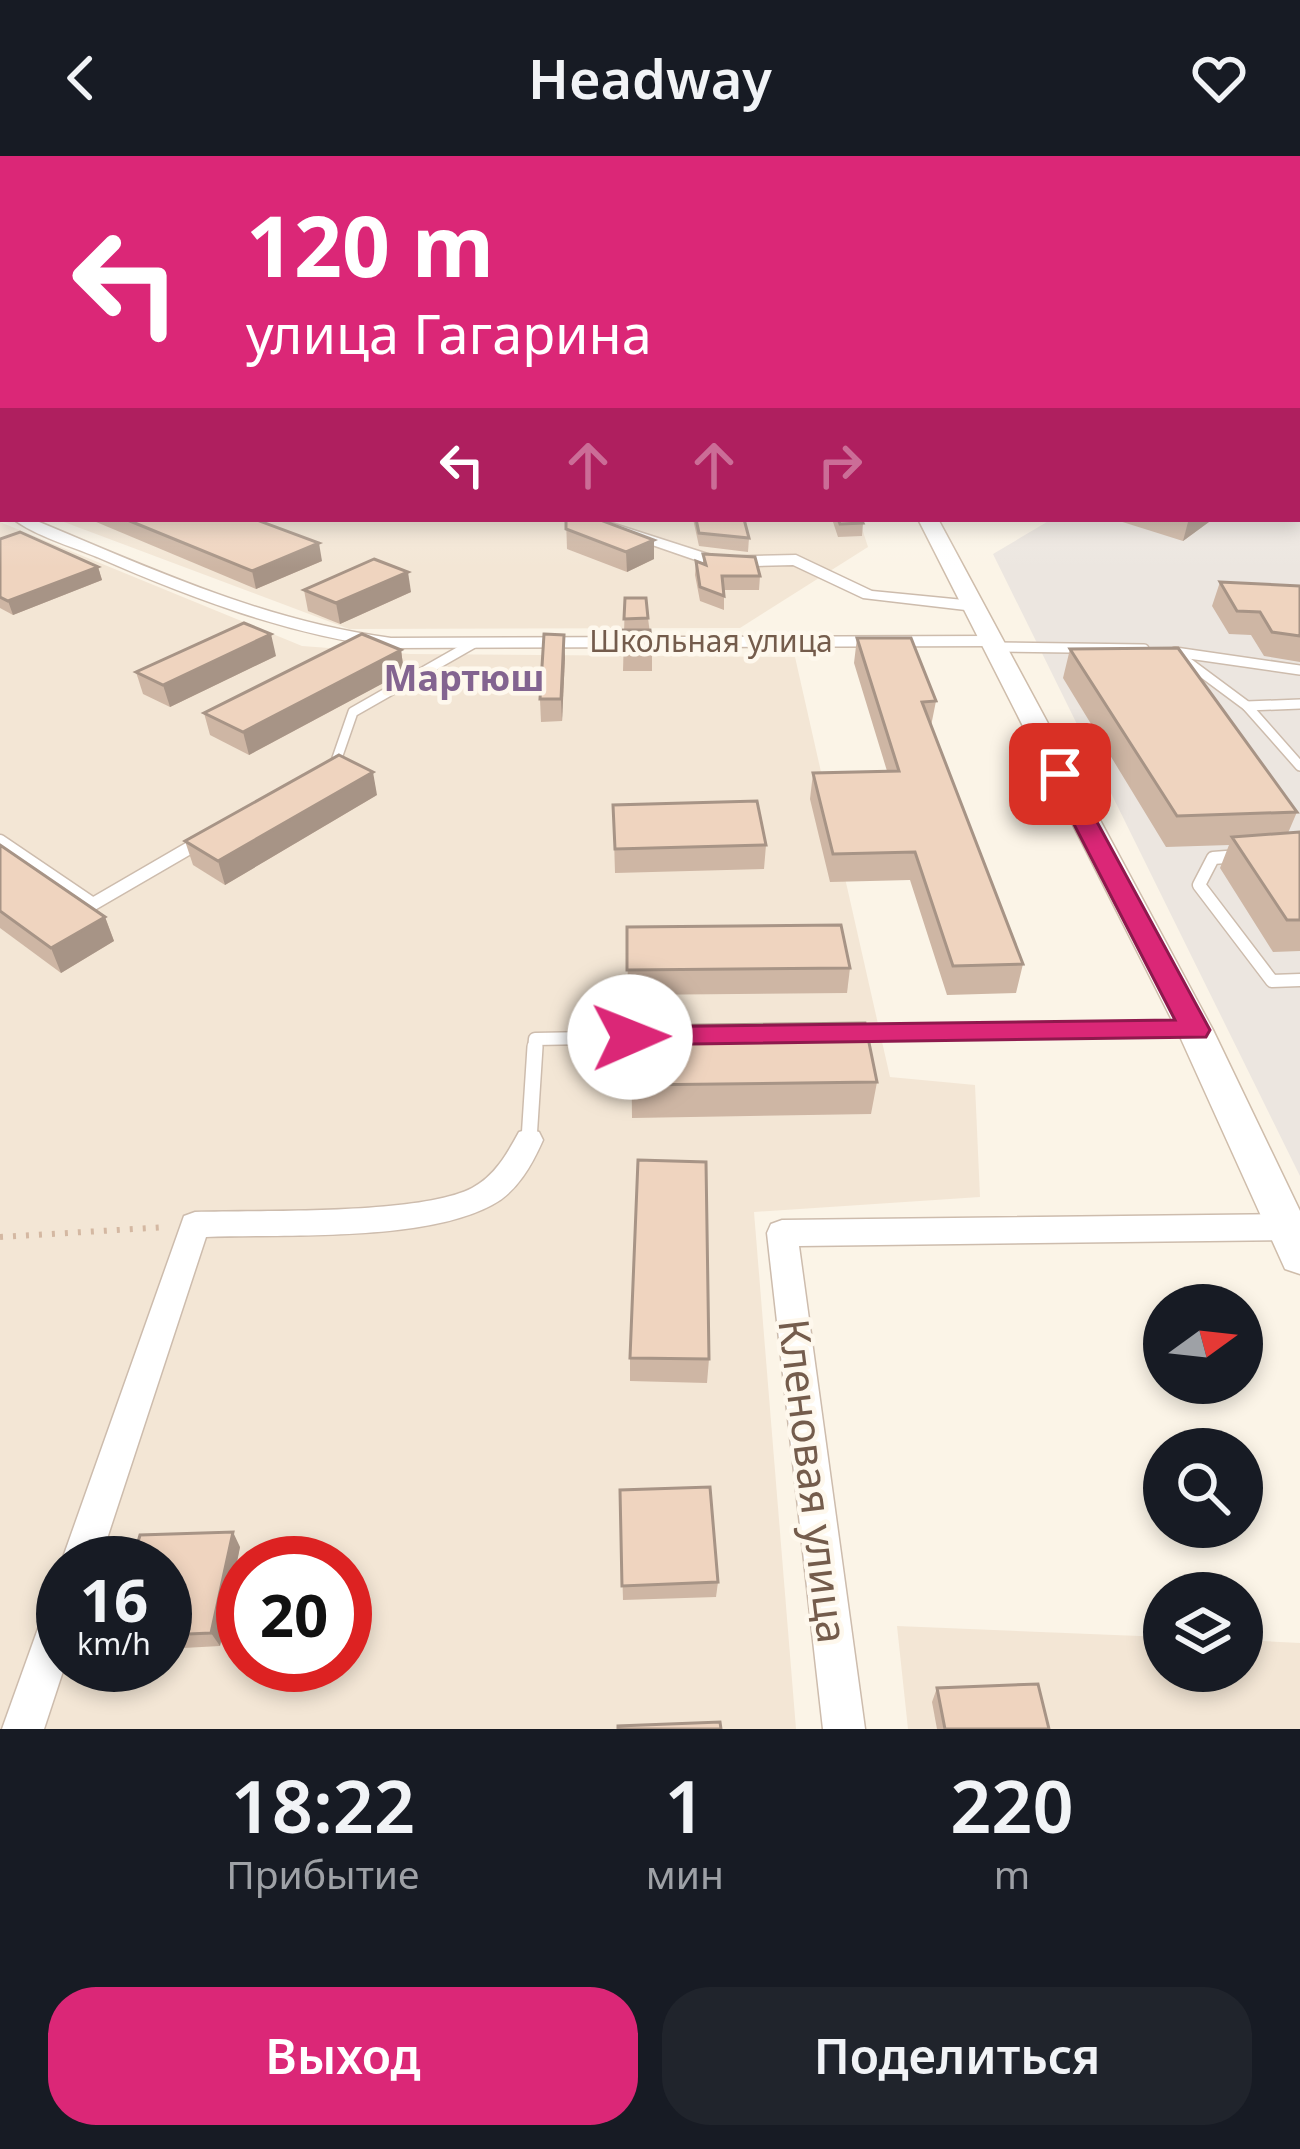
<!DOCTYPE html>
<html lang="ru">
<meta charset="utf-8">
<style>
:root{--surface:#171b24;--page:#20242c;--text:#f1f3f6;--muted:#9ea1a6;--accent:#db2777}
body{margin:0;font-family:"Noto Sans",sans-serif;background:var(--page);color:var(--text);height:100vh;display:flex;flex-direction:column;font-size:45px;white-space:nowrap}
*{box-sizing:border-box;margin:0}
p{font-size:39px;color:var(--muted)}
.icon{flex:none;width:66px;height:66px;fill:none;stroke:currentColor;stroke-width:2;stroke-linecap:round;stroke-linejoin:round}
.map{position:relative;height:1573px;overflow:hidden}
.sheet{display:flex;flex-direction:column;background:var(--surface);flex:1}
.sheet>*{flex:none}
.banner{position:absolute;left:0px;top:0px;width:1302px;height:366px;box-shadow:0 6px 18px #0003;background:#db2777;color:#fff;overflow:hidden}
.needle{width:78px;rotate:75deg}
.controls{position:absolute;left:1143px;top:1128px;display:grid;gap:24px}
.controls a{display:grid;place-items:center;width:120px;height:120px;border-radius:50%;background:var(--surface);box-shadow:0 6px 18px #0003;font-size:60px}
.speed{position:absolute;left:36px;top:1380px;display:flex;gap:24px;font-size:60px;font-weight:700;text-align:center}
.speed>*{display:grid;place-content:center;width:156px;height:156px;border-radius:50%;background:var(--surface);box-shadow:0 6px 18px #0003;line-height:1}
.speed small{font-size:30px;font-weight:400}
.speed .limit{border:18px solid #d22;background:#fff;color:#111}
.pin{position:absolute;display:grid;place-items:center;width:102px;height:102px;color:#fff;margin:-51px;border-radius:24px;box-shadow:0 6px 18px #0006}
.me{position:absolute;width:132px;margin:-66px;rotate:89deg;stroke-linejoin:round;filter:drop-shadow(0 0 9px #0008)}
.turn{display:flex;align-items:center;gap:42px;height:252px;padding:0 48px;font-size:54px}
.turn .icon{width:156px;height:156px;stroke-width:2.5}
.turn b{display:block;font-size:84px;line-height:102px}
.lanes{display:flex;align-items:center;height:114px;padding:0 48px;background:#0003;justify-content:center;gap:60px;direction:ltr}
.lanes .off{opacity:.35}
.eta{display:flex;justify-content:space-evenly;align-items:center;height:204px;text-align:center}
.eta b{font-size:72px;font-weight:600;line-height:84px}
.button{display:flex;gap:24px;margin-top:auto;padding:24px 48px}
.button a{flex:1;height:138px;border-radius:48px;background:var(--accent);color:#fff;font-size:48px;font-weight:600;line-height:138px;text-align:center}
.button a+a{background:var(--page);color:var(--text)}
header{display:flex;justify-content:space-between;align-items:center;height:156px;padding:0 48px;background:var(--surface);font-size:54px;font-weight:600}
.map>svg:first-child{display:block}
</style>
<header><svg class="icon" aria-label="back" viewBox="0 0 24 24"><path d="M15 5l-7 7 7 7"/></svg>Headway<svg class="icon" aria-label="heart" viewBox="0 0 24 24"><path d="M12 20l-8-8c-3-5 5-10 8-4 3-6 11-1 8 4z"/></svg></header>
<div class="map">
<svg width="1300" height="1573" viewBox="0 0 1300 1573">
<rect width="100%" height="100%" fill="#fbf4e7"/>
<g fill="#f3e6d5" fill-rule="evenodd">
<polygon points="56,363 859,363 868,391 740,472 349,473"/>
<path d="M 0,366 L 302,490 L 410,498 L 795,501 L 890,921 L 975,929 L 980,1041 L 754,1056 L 796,1573 L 0,1573 ZM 63,1407 L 165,1407 L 165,1509 L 63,1509 ZM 243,1407 L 345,1407 L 345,1509 L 243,1509 Z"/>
<polygon points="897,1470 1164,1481 1164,1515 1242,1515 1242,1484 1300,1487 1300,1573 908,1573"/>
</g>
<polygon fill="#ece6e0" points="1300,216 1300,1020 993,398 1052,363 1299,363"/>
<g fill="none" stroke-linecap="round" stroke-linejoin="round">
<defs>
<g id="service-far2">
<polyline points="995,491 1144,493"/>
<polyline points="1175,496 1300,514"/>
<polyline points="1181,501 1247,550 1300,610"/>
<polyline points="1247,550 1300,548"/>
<polyline points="335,608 353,556 474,487"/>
</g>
<g id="service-far1">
<polyline points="0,685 93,748 198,687"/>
<polyline points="1239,700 1213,702 1199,729 1272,825 1300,824"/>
<polyline points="855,878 1188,874"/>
<polyline points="534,894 535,883 642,881"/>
</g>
<polyline id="service" points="529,984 535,891"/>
<g id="minor">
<polygon points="1300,192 1300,199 1299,199 1299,192"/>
<rect x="1299" y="287" width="1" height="8"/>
<rect x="0" y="324" width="3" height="8"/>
<rect x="0" y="351" width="3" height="9"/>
<path d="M 13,363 L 32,363 C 150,412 263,465 391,482 L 992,480 L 1001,485 L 992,490 L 391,492 C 287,478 193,443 97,401 C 70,390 36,380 13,363 Z"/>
<polygon points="577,363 599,363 717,401 796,399 872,435 974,445 982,450 974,455 863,442 793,409 716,411"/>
<path d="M 529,973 L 539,976 L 543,984 C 532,1009 517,1036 492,1049 C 424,1086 285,1078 206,1081 L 99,1407 L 63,1407 L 63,1412 L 61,1407 L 184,1060 L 195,1056 C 259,1054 420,1059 472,1032 C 495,1020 507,998 519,976 Z"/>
<polygon points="1288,1058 1300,1065 1299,1080 1288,1084 799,1090 865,1573 823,1573 767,1077 771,1068 782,1064"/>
<polygon points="63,1436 65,1509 44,1573 2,1573 49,1442"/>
</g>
<polygon id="secondary" points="918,363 938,363 1213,874 1300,1055 1300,1118 1285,1113 1177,874"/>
</defs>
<use href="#service-far2" stroke="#cdbcad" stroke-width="12"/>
<use href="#service-far1" stroke="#cdbcad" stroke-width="15"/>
<use href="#service" stroke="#cdbcad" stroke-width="18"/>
<use href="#minor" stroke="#cdbcad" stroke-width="3"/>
<use href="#secondary" stroke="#cfbdab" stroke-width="3"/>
<polyline stroke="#d4b8a2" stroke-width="6" stroke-dasharray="3 10" stroke-linecap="butt" points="0,1081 168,1071"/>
<use href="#service-far2" stroke="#fff" stroke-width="9"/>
<use href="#service-far1" stroke="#fff" stroke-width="12"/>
<use href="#service" stroke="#fff" stroke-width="15"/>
<use href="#minor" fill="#fff" fill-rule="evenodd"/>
<use href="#secondary" fill="#fff" fill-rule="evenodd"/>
</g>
<g fill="#ceb6a4">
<polygon points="89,363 254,363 322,405 256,433"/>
<polygon points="566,363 654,384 654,403 627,416 567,393"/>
<polygon points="693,363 744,363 749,382 748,396 699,390"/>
<polygon points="832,363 861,363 863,367 862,380 838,381"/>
<polygon points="1113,363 1213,363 1183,385"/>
<polygon points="0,383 98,411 102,424 13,459 0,452"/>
<polygon points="703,398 760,420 759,434 724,434 724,454 700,445 695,419 696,405 703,408"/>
<polygon points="1220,426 1300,430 1300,506 1264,500 1251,479 1229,478 1212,450"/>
<polygon points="304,434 411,436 340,468 308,455"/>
<polygon points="625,442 648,462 652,493 652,515 623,515"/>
<polygon points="857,482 936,545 931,570 1023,808 1016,837 947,839 910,724 830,726 810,643 813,617 887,615 854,507"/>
<polygon points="1070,493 1297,656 1288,677 1300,676 1300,795 1273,796 1220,712 1229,689 1166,691 1063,522"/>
<polygon points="401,494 404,516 249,599 210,579 204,557"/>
<polygon points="276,500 170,551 143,538 136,516"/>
<polygon points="565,501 562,565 541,566 540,543"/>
<polygon points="377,639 225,729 193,709 185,685"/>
<polygon points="613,649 766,689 764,713 615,717"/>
<polygon points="0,689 105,761 114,785 61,817 0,772"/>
<polygon points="627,771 850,812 847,837 628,839"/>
<polygon points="631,870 877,926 871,958 632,962"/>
<polygon points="630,1202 709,1203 707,1227 630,1225"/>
<polygon points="620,1334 718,1426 716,1441 623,1444"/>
<polygon points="240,1391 220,1490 165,1493 165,1407"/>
<polygon points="937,1532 1049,1573 937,1573 932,1546"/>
</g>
<g fill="#a79486">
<polygon points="1193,363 1213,363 1183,385 1188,366"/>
<polygon points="654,384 654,403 627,416 626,396"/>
<polygon points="319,387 322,405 256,433 252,415"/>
<polygon points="98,411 102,424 13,459 8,445"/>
<polygon points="408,416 411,436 340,468 336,447"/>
<polygon points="271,478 276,500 170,551 163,529"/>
<polygon points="564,479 565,501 562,565 561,543"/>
<polygon points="401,494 404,516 249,599 243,576"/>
<polygon points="373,616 377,639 225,729 218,705"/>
<polygon points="105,761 114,785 61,817 51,792"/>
<polygon points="233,1376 240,1391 220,1490 211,1477"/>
</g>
<g fill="#efd4bf" stroke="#a79486" stroke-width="3">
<polygon points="125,363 254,363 319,387 252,415"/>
<polygon points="566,363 598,363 654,384 626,396 566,373"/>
<polygon points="696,363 744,363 749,382 699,377"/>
<polygon points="838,363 861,363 863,367 840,368"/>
<polygon points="20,376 98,411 8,445 0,441 0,383"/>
<polygon points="703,398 755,401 760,420 722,420 724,440 700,431 696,405 706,409"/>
<polygon points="374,403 408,416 336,447 304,434"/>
<polygon points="1220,426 1300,430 1300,480 1272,476 1260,456 1237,455"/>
<polygon points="625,442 646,442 648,462 624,463"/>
<polygon points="244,467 271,478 163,529 136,516"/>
<polygon points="623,474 650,474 652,493 622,494"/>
<polygon points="362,478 401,494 243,576 204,557"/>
<polygon points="544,478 564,479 561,543 540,543"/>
<polygon points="857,482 911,482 936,545 922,546 1023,808 953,810 915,696 833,698 813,617 899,615"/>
<polygon points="1178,492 1297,656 1177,660 1070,493"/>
<polygon points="339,599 373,616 218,705 185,685"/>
<polygon points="757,645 766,689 615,693 613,649"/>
<polygon points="1300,676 1300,764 1287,764 1232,681"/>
<polygon points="0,689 105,761 51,792 0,755"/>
<polygon points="841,769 850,812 627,814 627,771"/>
<polygon points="865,867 877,926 632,929 631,870"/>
<polygon points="638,1004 706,1006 709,1203 630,1202"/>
<polygon points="710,1331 718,1426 622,1430 620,1334"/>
<polygon points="233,1376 211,1477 165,1479 165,1407 132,1407 140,1379"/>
<polygon points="1038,1528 1049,1573 945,1573 937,1532"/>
<polygon points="720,1566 721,1573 618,1573 618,1570"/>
</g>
<linearGradient id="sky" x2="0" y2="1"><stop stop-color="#96c4e6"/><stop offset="0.47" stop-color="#fdfaf4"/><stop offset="1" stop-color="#fdfaf4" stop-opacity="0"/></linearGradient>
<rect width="1300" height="412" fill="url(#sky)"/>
<polygon fill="#db2777" stroke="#8e194d" stroke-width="3" points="1051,613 1071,618 1210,874 1206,881 619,889 615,881 619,874 630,871 1175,864 1048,618"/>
<g text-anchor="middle" stroke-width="9" stroke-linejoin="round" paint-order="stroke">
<g font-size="30" fill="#745c4c" stroke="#fef8ed">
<text x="711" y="496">Школьная улица</text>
</g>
<g font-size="36" font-weight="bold" fill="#836490" stroke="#fef8ed">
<text x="464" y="535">Мартюш</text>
</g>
<g font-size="42" fill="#745c4c" stroke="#fef8ed">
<text transform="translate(813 1325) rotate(83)" y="15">Кленовая улица</text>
</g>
</g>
</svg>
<div class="controls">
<a><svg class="needle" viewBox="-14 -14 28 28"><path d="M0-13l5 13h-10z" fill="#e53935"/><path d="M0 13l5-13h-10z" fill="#9ea1a6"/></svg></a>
<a><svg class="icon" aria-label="search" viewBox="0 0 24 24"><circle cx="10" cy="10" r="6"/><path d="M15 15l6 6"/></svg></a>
<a><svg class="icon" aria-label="layers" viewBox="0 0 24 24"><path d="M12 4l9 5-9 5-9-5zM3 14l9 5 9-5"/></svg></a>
</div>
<div class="speed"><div>16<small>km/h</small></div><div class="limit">20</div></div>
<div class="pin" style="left:1060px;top:618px;background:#d93025"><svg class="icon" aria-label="arrive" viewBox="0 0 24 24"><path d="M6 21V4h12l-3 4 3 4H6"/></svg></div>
<svg class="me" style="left:630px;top:881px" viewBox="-20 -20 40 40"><circle r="19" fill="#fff"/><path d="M0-13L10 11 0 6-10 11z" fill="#db2777"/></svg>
<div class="banner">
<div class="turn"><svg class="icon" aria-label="left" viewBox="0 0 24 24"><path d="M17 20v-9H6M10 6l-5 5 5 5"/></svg><div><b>120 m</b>улица Гагарина</div></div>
<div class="lanes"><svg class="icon" aria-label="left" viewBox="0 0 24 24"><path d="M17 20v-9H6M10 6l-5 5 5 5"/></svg><svg class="icon off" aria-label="ahead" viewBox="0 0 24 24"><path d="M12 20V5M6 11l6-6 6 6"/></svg><svg class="icon off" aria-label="ahead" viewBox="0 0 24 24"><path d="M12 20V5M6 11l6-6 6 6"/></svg><svg class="icon off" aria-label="right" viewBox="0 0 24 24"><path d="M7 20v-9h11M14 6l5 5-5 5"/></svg></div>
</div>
</div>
<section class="sheet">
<div class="eta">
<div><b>18:22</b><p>Прибытие</p></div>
<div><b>1</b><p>мин</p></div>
<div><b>220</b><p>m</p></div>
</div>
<div class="button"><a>Выход</a><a>Поделиться</a></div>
</section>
